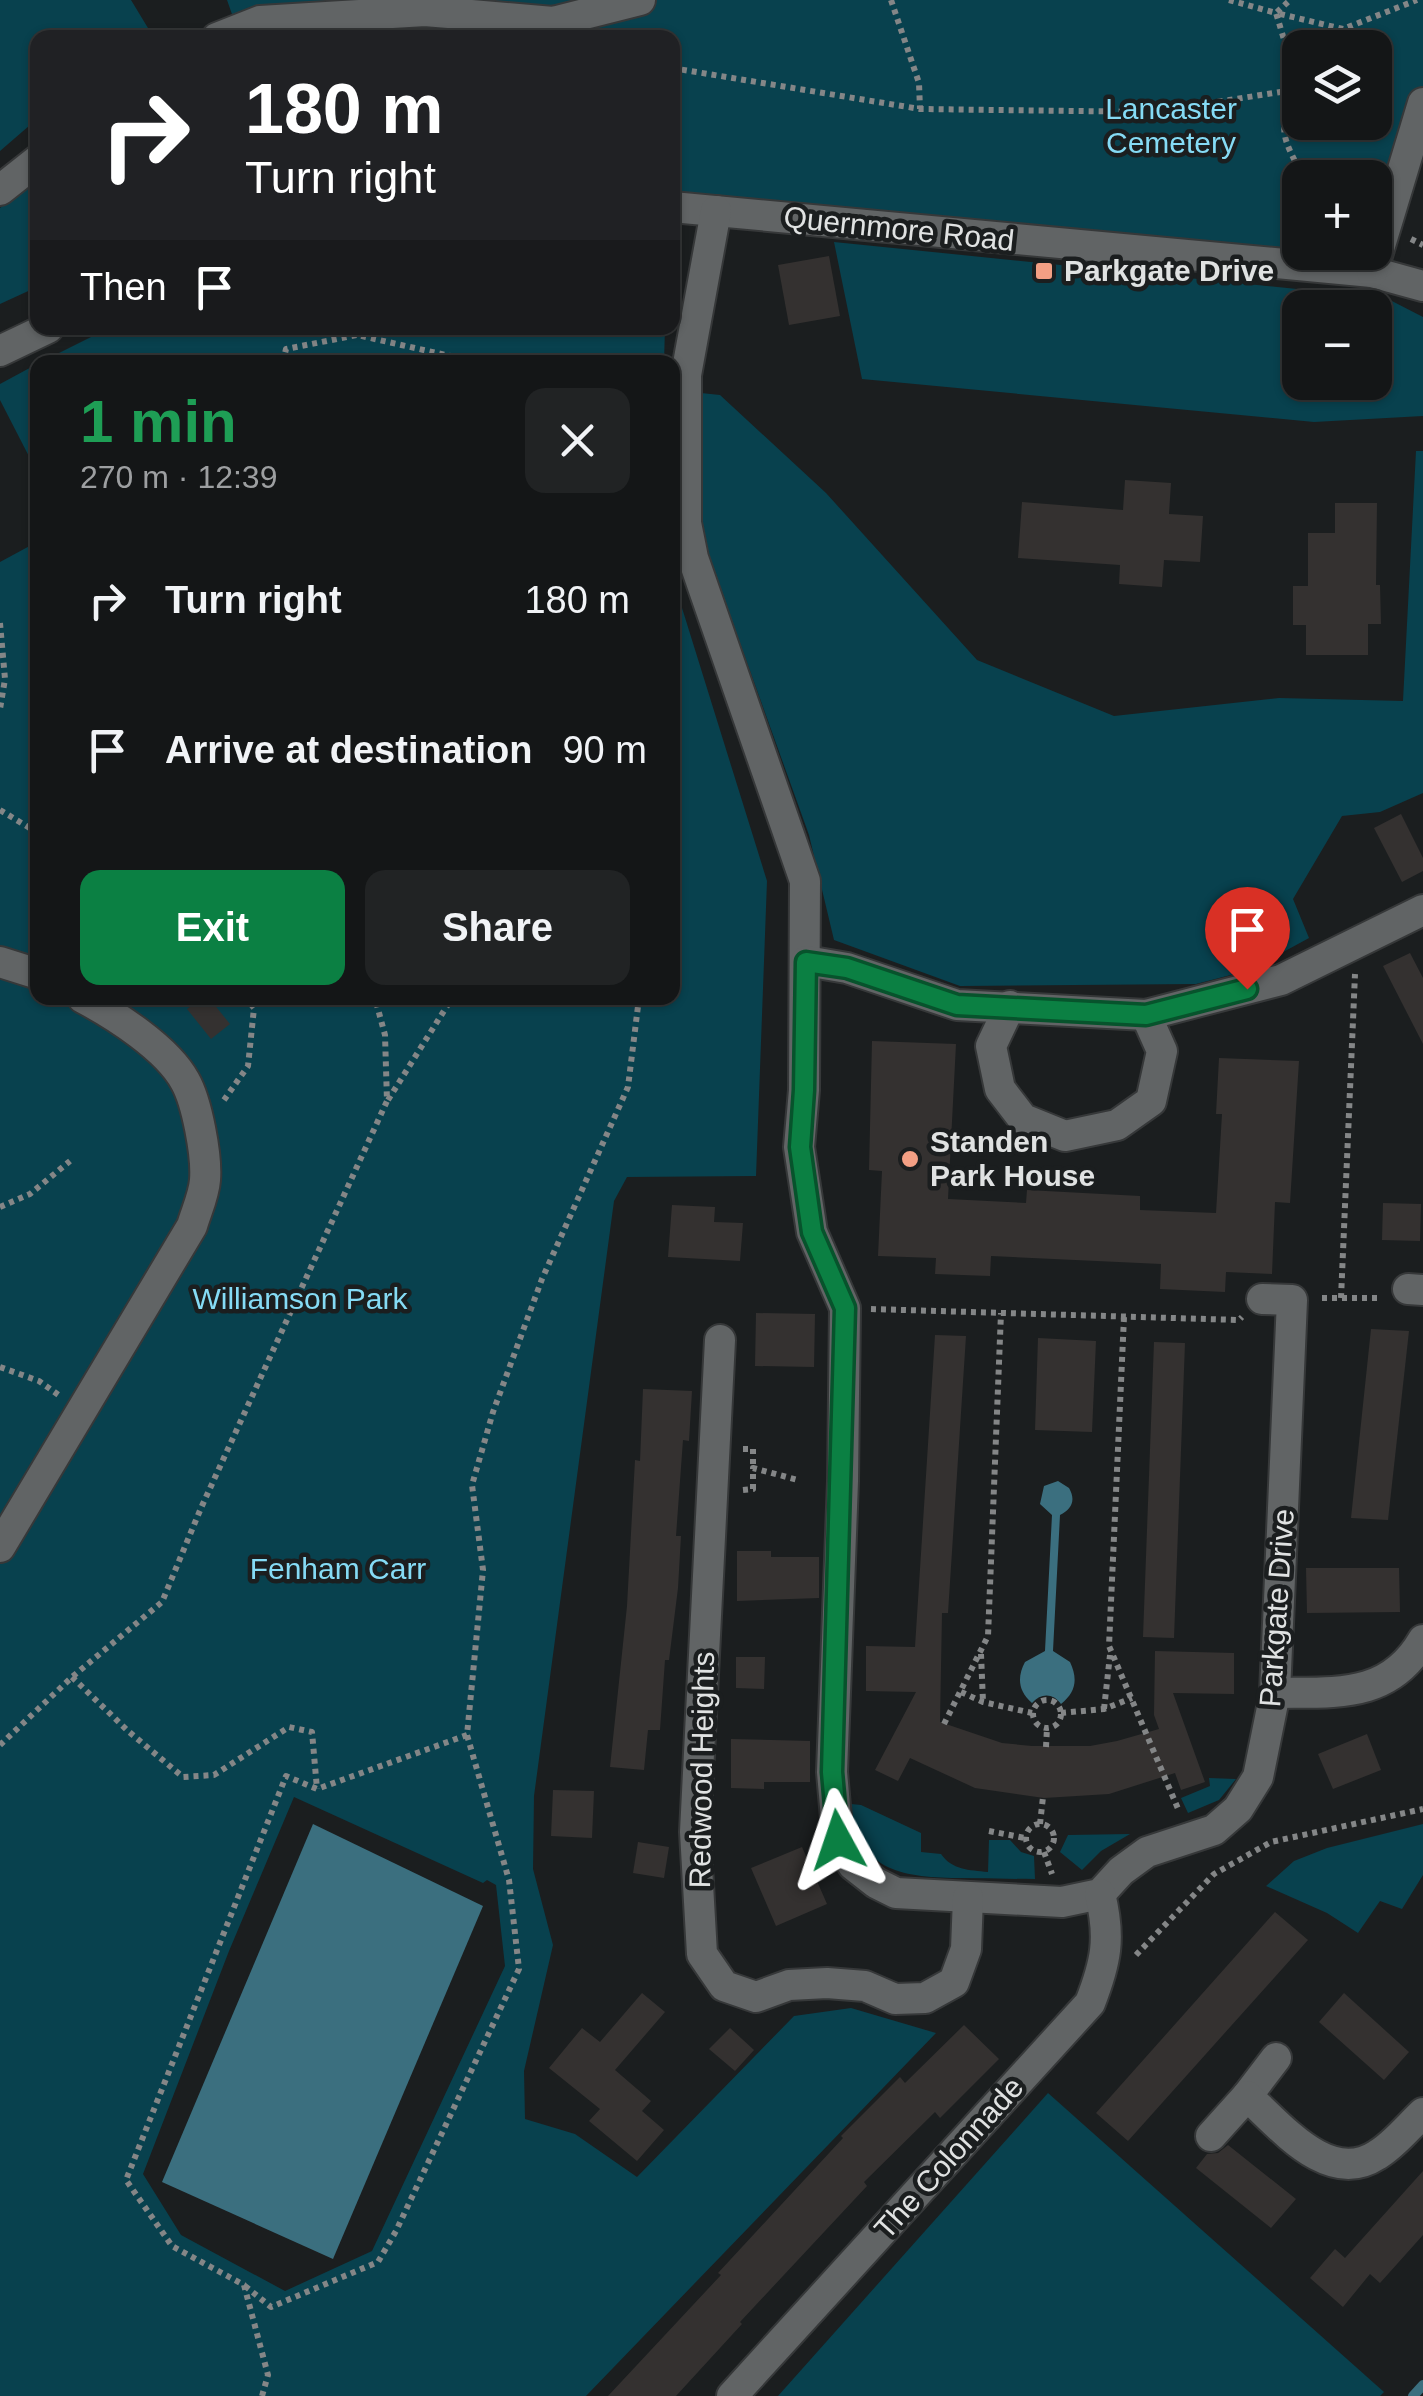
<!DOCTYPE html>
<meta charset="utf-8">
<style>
:root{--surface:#141617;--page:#212324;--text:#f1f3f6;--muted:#9d9fa1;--line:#333536;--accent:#0b8043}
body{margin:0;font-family:Helvetica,sans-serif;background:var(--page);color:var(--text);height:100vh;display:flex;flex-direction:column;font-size:38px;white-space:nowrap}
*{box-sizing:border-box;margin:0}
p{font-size:32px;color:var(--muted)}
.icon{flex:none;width:55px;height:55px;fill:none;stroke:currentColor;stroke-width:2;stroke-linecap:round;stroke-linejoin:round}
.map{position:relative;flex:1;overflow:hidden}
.sheet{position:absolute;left:30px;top:355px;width:650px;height:650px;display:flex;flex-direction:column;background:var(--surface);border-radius:20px;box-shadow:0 2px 8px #0004,0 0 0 2px var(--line)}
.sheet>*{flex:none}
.banner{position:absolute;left:30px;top:30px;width:650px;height:305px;border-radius:20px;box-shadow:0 2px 8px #0004,0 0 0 2px var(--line);background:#202124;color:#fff;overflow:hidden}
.controls{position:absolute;left:1282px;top:30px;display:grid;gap:20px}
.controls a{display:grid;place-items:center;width:110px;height:110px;border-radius:20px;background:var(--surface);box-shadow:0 2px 8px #0004,0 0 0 2px var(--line);font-size:50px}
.pin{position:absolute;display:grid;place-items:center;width:85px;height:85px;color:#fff;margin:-102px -42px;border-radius:50% 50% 50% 0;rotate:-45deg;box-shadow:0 0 10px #0007}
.pin .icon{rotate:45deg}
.me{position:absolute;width:110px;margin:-55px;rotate:355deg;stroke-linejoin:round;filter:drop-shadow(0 0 8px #0008)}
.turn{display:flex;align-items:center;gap:35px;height:210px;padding:0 50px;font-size:45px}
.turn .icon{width:130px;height:130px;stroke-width:2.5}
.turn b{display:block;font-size:70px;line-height:85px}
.then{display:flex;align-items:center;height:95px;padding:0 50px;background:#0003;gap:20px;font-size:38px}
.round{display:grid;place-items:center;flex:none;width:105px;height:105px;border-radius:20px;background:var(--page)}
.overview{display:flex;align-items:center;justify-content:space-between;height:170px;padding:0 50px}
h1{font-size:60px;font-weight:600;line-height:75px;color:#1e9e55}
.primary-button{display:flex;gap:20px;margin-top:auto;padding:20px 50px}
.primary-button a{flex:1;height:115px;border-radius:20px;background:var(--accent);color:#fff;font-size:40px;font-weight:600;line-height:115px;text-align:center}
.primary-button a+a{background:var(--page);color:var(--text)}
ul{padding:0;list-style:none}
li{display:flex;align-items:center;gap:30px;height:150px;padding:0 50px}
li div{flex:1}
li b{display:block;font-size:38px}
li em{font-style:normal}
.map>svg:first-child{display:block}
</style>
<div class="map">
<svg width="1423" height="2396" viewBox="0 0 1423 2396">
<rect width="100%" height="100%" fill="#1b1e1f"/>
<g fill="#08414e" fill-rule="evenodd">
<polygon points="0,0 131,0 151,33 143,38 38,38 37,119 0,151"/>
<path d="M 227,0 L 1423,0 L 1423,103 L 1372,272 L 673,207 L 672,38 L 240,37 ZM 1300,48 L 1375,48 L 1375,122 L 1300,122 ZM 1300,178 L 1375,178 L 1375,252 L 1300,252 Z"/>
<polygon points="37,176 37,287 0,304 0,208"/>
<path d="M 834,242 L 1386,298 L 1423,317 L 1423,416 L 1314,422 L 862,379 ZM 1300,308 L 1375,308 L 1375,382 L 1300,382 Z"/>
<polygon points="109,328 665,328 664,362 41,362"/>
<polygon points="37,364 37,472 0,400 0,384"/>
<polygon points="701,393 720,395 826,493 977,660 1114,716 1279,698 1403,701 1416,451 1423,451 1423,793 1380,812 1342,816 1293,899 1309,938 1250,970 1196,984 960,986 834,940 809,835 699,529"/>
<path d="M 37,542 L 38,998 L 672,998 L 673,579 L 767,881 L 756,1176 L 627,1177 L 614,1201 L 534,1796 L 533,1869 L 553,1945 L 524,2071 L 525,2119 L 575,2134 L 637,2177 L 794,2016 L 851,2008 L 936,2033 L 586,2396 L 0,2396 L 0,562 ZM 294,1797 L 483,1883 L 487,1880 L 496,1885 L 505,1966 L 372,2251 L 285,2291 L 181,2235 L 143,2174 L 229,1951 Z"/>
<polygon points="1209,1778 1236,1779 1219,1800 1188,1813 1181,1798 1210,1786"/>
<path d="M 851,1804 L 861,1805 L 921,1833 L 921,1852 L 941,1854 C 952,1870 969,1870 988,1872 L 989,1840 L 1010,1840 L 1021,1852 L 1034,1856 L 1035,1879 C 1009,1879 983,1878 957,1878 C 899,1877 858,1870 851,1804 Z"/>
<polygon points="1423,1824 1423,1875 1402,1909 1380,1901 1358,1933 1327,1913 1266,1886 1294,1861 1327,1848"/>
<polygon points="1130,1834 1101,1851 1082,1870 1060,1852 1068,1835"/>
<polygon points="1048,2093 1384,2392 1380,2396 778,2396"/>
</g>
<g fill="#3b6f7f">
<path d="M 1058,1481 L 1069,1488 C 1076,1500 1072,1509 1060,1515 L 1053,1651 L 1070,1662 C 1078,1679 1076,1692 1061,1704 C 1053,1693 1041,1693 1032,1703 C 1018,1691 1017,1677 1025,1662 L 1045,1651 L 1052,1515 L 1040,1504 L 1044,1486 Z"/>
<polygon points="313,1824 483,1906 333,2259 162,2182"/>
</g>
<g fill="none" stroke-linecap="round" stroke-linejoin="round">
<polyline stroke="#3b6f7f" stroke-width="10" points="1413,2396 1423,2385"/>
</g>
<g fill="#343130">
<polygon points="829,256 840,316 789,325 778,265"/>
<polygon points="1125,480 1171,483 1169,514 1203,516 1200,562 1164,560 1162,587 1119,584 1120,565 1018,558 1022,502 1123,510"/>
<polygon points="1335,503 1377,503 1376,585 1380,585 1381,624 1368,624 1368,655 1306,655 1306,625 1293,625 1293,586 1308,586 1308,533 1335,533"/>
<polygon points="1401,814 1423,858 1423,871 1402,882 1374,828"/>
<polygon points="1410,953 1423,978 1423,1044 1383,966"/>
<polygon points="201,998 209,998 230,1024 211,1039 187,1009"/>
<polygon points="872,1041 956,1044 948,1199 1026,1203 1027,1190 1140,1196 1140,1210 1216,1213 1222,1114 1216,1114 1219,1058 1299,1061 1290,1203 1275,1202 1272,1274 1226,1272 1225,1292 1160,1289 1161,1264 991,1256 990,1276 935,1274 936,1258 878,1256 882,1171 869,1170"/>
<polygon points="1383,1203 1421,1204 1420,1241 1382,1240"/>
<polygon points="672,1205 715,1207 714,1222 743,1223 740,1261 668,1257"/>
<polygon points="756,1313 815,1314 814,1367 755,1366"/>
<polygon points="1371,1329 1409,1331 1388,1520 1351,1518"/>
<polygon points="935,1335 966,1336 948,1613 942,1613 940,1722 1002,1743 1032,1746 1090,1746 1117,1741 1159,1729 1154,1715 1155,1651 1234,1653 1234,1694 1173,1693 1205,1782 1181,1790 1175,1773 1109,1794 1044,1798 975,1788 910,1758 898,1781 875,1770 916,1692 866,1691 866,1646 915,1647"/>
<polygon points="1038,1338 1096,1341 1092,1432 1035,1430"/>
<polygon points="1154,1342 1185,1343 1174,1638 1143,1637"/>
<polygon points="643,1389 692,1391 689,1441 683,1440 676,1536 681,1536 678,1588 669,1660 665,1660 660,1730 648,1730 644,1770 610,1767 627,1606 635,1460 640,1461"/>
<polygon points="737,1551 771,1551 771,1557 819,1557 819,1598 737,1601"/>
<polygon points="1306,1568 1399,1568 1400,1612 1307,1613"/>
<polygon points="736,1657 765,1657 764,1689 736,1688"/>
<polygon points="1367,1734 1381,1770 1333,1789 1318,1754"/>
<polygon points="731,1739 810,1741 810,1782 764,1782 764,1789 731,1788"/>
<polygon points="553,1790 594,1791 592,1838 551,1836"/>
<polygon points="638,1842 669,1847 664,1878 633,1873"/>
<polygon points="802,1847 827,1904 776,1926 751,1868"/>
<polygon points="1275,1912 1308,1940 1128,2141 1096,2113"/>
<polygon points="642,1993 665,2012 615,2070 651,2101 642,2111 664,2130 637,2161 589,2121 600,2109 549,2068 582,2028 600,2042"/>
<polygon points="1344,1993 1409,2052 1384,2080 1319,2022"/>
<polygon points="964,2025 999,2059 940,2118 935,2112 864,2182 867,2186 740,2322 742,2324 676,2396 608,2396 721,2275 718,2273 843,2138 841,2136 900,2077 905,2083"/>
<polygon points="730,2028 754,2050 735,2071 709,2049"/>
<polygon points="1228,2145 1296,2199 1271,2228 1196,2168 1207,2154 1218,2153"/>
<polygon points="1423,2171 1423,2235 1380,2283 1370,2274 1343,2307 1310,2278 1335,2249 1345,2258"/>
</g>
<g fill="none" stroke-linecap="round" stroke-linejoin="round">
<defs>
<g id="minor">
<polyline points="217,38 260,21 425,11 553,22 640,0"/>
<polyline points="0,190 38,160"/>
<polyline points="672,207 1372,272 1423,286"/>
<polyline points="716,211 686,375 686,523 693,558 805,881 804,1090 799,1147 812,1232 845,1308 843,1481 832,1772 838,1841 853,1865 876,1883 896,1893 1062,1902 1100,1894 1121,1871 1147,1852 1214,1830 1238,1809 1258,1777 1275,1693 1292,1300 1262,1299"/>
<polyline points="1372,272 1423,103"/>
<polyline points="0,351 48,328"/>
<polyline points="806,961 847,968 957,1005 1146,1015 1281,980 1423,910"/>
<polyline points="0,962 38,974"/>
<polyline points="1010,1006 991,1046 1000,1089 1023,1119 1065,1136 1117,1125 1151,1101 1162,1051 1146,1015"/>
<polyline points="1408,1289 1423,1290"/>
<polyline points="720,1340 695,1832 702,1954 724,1986 756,1997 789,1985 827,1983 865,1986 895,1999 925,1998 954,1982 966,1949 968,1898"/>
<path d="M 0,1547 L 192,1226 C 196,1212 204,1195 205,1180 C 207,1156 197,1102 185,1081 C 167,1048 115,1015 83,998"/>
<path d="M 1275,1693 C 1336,1692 1389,1699 1423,1640"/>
<polyline points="1247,2096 1276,2058"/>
<path d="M 1211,2136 L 1247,2096 C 1280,2125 1328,2187 1377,2155 C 1394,2145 1408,2127 1423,2113"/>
<path d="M 732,2396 L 1090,2003 C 1106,1962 1111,1938 1100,1894"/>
</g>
</defs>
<use href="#minor" stroke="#363839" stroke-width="34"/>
<g stroke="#848687" stroke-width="6" stroke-dasharray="5 5" stroke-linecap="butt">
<polyline points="891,0 919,83 920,109"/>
<polyline points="1229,0 1276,13 1290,0"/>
<polyline points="672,68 920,109 1153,112 1299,89"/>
<path d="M 1304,178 C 1284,140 1274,128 1299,89 L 1276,13 L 1343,29 L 1417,0"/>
<polyline points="1411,239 1423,245"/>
<polyline points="283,362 286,349 357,335 477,362"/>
<polyline points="522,362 539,362"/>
<polyline points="0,623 5,679 0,709"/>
<polyline points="0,810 38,833"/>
<polyline points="224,1100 248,1066 254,1008 246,998"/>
<polyline points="388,1100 452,998"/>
<polyline points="0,1207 30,1194 70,1161"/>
<polyline points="1322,1298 1379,1298"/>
<polyline points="1341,1298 1355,974"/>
<polyline points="871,1309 1239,1320 1242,1317"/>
<polyline points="1124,1317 1109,1646 1179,1811"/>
<polyline points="0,1367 39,1381 60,1396"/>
<polyline points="743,1449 753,1449 753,1468"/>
<polyline points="743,1490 753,1489 753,1468 798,1480"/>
<polyline points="981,1654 983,1702"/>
<polyline points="72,1677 128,1731 183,1777 214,1775 289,1727 312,1732 317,1789"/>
<polyline points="961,1692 983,1702 1032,1713"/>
<circle cx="1047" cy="1714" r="14"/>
<polyline points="1104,1709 1110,1655"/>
<polyline points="1061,1713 1104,1709 1132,1698"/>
<polyline points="944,1724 988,1636 1001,1313"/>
<polyline points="0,1745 72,1677 162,1602 201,1508 387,1101 385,1035 375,998"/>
<polyline points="1046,1747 1047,1728"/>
<circle cx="1040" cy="1838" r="14"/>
<polyline points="1040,1824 1043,1797"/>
<polyline points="989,1831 1025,1838"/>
<polyline points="1044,1852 1052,1874"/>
<polyline points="1136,1955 1214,1874 1271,1842 1423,1809"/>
<polyline points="245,2286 271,2307 378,2262 396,2231 519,1969 509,1880 467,1735"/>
<polyline points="262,2396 268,2375 244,2285 172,2246 126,2180 286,1776 317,1789 467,1735 483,1570 472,1485 493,1412 542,1279 628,1087 639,998"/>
</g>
<use href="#minor" stroke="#616465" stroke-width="30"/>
</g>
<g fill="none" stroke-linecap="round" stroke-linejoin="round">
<defs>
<polyline id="route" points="838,1840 832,1772 845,1308 812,1232 800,1147 804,1090 806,962 847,968 957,1005 1146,1015 1247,989"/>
</defs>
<use href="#route" stroke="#07532c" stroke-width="25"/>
<use href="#route" stroke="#0b8043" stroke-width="18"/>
</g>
<g fill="#f39f84" stroke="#1b1e1f" stroke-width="4">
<rect x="1034" y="261" width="20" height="20" rx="5"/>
<circle cx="910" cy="1159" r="10"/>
</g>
<g text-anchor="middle" stroke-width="9" stroke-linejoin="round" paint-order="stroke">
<g font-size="30" fill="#85dbf5" stroke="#1b1e1f">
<text x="1171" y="119">Lancaster<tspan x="1171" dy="34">Cemetery</tspan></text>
<text x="300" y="1309">Williamson Park</text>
<text x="338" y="1579">Fenham Carr</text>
</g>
<g font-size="30" fill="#e0e2e2" stroke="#1b1e1f">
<text transform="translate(899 229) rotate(6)" y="10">Quernmore Road</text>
<text transform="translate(1277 1608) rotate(-86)" y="10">Parkgate Drive</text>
<text transform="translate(702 1770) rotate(-89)" y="10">Redwood Heights</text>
<text transform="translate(949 2158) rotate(-48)" y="10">The Colonnade</text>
</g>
<g font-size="30" font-weight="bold" fill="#e0e2e2" stroke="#1b1e1f" text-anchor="start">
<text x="1064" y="281">Parkgate Drive</text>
<text x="930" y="1152">Standen<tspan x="930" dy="34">Park House</tspan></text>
</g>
</g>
</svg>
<div class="controls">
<a><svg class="icon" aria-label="layers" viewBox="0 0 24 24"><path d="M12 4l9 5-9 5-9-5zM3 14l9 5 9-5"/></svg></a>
<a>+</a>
<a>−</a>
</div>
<div class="pin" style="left:1247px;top:989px;background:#d93025"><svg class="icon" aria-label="arrive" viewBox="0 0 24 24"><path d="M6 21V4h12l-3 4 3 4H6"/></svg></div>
<svg class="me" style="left:838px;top:1840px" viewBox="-20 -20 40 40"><path d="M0-17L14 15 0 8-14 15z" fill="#0b8043" stroke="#fff" stroke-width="4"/></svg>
<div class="banner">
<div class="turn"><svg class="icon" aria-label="right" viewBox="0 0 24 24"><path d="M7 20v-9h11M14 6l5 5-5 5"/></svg><div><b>180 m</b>Turn right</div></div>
<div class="then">Then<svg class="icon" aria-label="arrive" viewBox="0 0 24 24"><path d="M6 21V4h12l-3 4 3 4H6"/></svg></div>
</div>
<section class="sheet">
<div class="overview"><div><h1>1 min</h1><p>270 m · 12:39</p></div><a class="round"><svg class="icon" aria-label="close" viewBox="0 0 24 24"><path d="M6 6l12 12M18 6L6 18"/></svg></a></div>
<ul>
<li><svg class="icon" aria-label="right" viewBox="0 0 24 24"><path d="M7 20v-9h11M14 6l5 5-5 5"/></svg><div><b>Turn right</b></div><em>180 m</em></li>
<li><svg class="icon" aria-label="arrive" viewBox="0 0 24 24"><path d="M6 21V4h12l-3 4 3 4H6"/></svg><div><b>Arrive at destination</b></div><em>90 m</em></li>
</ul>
<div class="primary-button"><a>Exit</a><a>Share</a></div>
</section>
</div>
